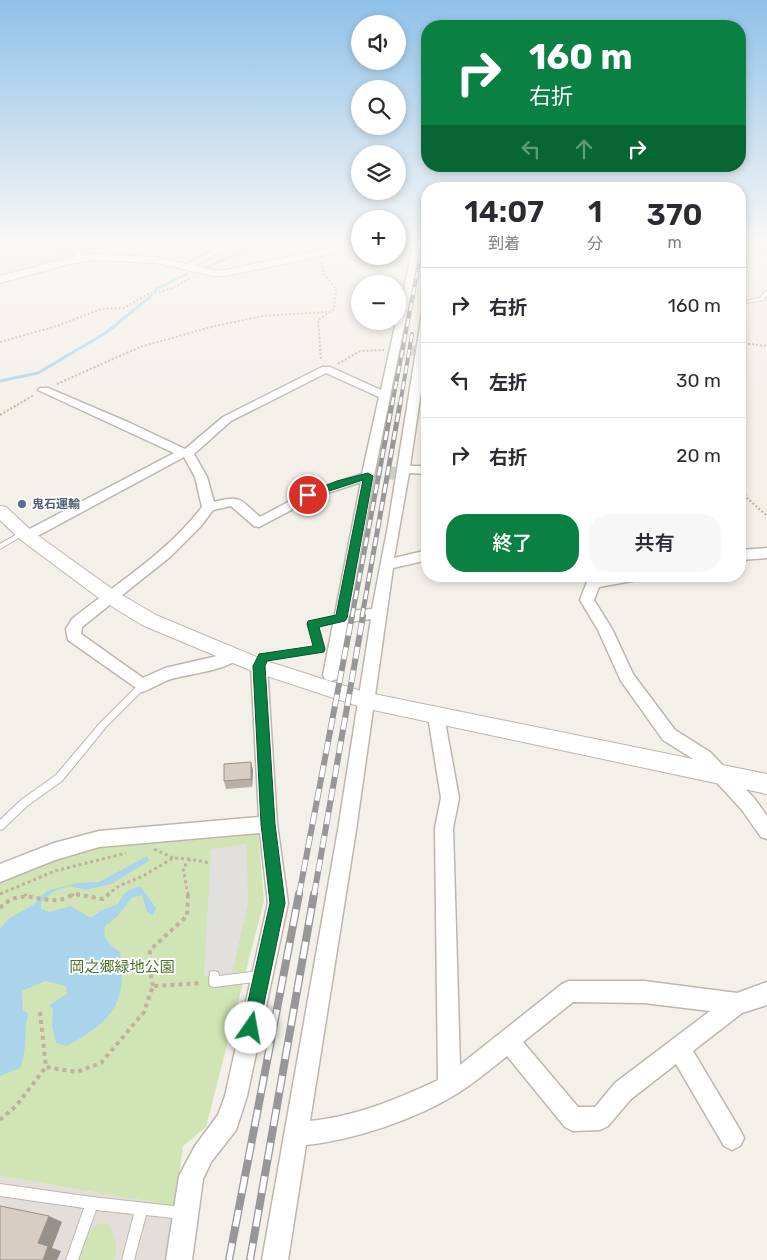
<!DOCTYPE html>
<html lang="ja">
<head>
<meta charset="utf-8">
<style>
	body { margin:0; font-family:Rubik,"Noto Sans JP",sans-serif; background:#f7f7f7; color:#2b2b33; height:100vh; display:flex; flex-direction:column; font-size:19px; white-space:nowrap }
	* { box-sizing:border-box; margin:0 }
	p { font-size:16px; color:#7c7c81 }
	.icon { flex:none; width:28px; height:28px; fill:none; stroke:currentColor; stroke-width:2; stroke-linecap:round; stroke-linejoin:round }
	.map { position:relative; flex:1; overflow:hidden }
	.drawer { position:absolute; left:421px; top:182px; width:325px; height:400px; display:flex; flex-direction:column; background:#fff; border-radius:20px; box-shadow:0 2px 8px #0003 }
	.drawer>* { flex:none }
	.guide { position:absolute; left:421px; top:20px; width:325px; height:152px; border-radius:20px; box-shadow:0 2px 8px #0003; background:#0b8043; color:#fff; overflow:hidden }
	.controls { position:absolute; left:351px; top:15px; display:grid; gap:10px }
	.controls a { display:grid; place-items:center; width:55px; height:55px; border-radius:50%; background:#fff; box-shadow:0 2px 8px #0003; font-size:25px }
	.pin { position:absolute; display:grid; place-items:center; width:42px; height:42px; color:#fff; margin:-21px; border:2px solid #fff; border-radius:50%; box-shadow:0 1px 5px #0007 }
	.me { position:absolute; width:55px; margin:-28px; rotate:12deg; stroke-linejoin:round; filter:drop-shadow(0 0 4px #0008) }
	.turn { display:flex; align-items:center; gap:18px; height:105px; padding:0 25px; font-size:22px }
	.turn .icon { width:65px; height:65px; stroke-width:2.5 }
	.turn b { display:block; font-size:35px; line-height:42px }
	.lanes { display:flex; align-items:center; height:48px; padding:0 25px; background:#0003; justify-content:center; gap:25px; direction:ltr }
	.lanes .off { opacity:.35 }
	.eta { display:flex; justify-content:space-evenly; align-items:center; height:85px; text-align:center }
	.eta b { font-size:30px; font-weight:600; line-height:35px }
	.action { display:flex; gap:10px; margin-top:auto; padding:10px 25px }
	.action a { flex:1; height:58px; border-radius:20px; background:#0b8043; color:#fff; font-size:20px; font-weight:600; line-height:58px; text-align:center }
	.action a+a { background:#f7f7f7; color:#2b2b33 }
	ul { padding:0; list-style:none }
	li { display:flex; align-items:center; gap:15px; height:75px; padding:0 25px; border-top:1px solid #e1e1e2 }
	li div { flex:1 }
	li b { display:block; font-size:19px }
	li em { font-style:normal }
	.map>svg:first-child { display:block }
	.industrial { fill:#e3deda }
	.education { fill:#ebe3d4 }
	.green { fill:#d1e4b5 }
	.parking { fill:#e2e0dd }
	.water { fill:#aad4eb }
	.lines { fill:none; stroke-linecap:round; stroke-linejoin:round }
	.stream { stroke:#aad4eb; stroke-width:3 }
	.minor-tunnel-far1 { stroke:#d0ccc6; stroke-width:10; stroke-dasharray:10 5; stroke-linecap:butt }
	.minor-tunnel { stroke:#d0ccc6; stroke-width:13; stroke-dasharray:13 6; stroke-linecap:butt }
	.service-casing { stroke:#beb6ac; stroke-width:2 }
	.minor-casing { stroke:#beb6ac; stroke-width:3 }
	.tertiary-casing { stroke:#beb6ac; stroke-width:2 }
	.path-far2 { stroke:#bfb19e; stroke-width:2; stroke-dasharray:2 2; stroke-linecap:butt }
	.path-far1 { stroke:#bfb19e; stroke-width:3; stroke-dasharray:3 3; stroke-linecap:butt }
	.path { stroke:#bfb19e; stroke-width:4; stroke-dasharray:4 4; stroke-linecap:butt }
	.service { fill:#fff; fill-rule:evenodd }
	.minor { fill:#fff; fill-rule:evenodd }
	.tertiary { fill:#fff; fill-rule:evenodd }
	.rail-far3-casing { stroke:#979797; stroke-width:4 }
	.rail-far2-casing { stroke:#979797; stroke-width:5 }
	.rail-far1-casing { stroke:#979797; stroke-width:6 }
	.rail-casing { stroke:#979797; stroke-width:8 }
	.rail-far3 { stroke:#fff; stroke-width:2.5; stroke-dasharray:8; stroke-linecap:butt }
	.rail-far2 { stroke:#fff; stroke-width:3; stroke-dasharray:9; stroke-linecap:butt }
	.rail-far1 { stroke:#fff; stroke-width:4.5; stroke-dasharray:12; stroke-linecap:butt }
	.rail { stroke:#fff; stroke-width:5.5; stroke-dasharray:17; stroke-linecap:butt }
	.wall { fill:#b9b0a7 }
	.shaded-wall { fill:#969088 }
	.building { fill:#d7cdc2; stroke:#969088 }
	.route { fill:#0b8043; stroke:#07532c }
	.service-dot { fill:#5c6f8a; stroke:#fff; stroke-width:2 }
	.labels { text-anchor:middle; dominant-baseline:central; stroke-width:4; stroke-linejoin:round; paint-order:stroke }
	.service-label { font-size:12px; font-weight:bold; fill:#4e5e75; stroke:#fff; text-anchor:start }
	.near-park-label { font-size:15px; fill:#4d742f; stroke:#fff }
</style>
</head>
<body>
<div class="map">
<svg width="767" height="1260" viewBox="0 0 767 1260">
	<rect width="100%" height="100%" fill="#f3efe9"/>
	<path class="industrial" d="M0,1176L175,1206L166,1260H0Z"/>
	<path class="education" d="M0,243H35L40,246L68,247L75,256L0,278Z"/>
	<path class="green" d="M258,831L264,901L206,1127L183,1146L175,1206L0,1176V882L100,844Z
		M106,1223C117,1232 118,1247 114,1260H78L87,1235L97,1224Z"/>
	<path class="parking" d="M247,844L248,904L231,977L204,976L211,849Z"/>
	<path class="water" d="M147,856L149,861L111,884L86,890L70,886L54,891L41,902V909L50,912L70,906L91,918L100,911L118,904C124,893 128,888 141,887L156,908L153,916L147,912L142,895L132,897L117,917L105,926C102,940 110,944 120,952C128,1005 111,1021 67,1046L56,1043L52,1025L53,1009L49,1005L67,994L66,986L45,981L22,991L23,1010L28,1014C23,1032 28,1050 20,1068L0,1076V929L8,919L33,905L47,891L77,883L99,882Z"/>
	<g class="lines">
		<path class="stream" d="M84,251L114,243
			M205,268L261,243
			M155,290L187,274
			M0,381L38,373L107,332L151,296"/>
		<path class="minor-tunnel-far1" d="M395,350L421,351"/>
		<path class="minor-tunnel" d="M369,471L402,474"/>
		<defs>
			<path id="service" d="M745,243H751L767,252V255Z
				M765,291H767V295L764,300L740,304V302L760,298Z
				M22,531H24L27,533L0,549V544Z
				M341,615L345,618L344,620L316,626L323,649L322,651L266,660L262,668H256L255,666L260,655L315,647L308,624L309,622Z
				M142,683L145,684L146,686L145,688L106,727L62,781L27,806L3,829L0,830V820L21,800L56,775L100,723L139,684Z
				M214,971L218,972L219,976L261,971L265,972L266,976L265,980L261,981L214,987L210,986L209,982L210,972Z
				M0,1184L92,1197L182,1207L186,1209L188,1213L186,1217L182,1219L146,1215L134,1260H122L134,1214L96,1210L78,1260H66L84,1208L0,1196Z"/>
			<path id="minor" d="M35,243L76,245L86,258L79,260L70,249Z
				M225,243H236L191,268L184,266Z
				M413,243H421L374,476L350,611L372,609L388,526L423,307L428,304V344L410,466H428V474L409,473L394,558L428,550V560L393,568L356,830L310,1121C354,1117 398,1099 438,1080L435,828L441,798L428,716L430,711L436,709L442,711L444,716L459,798L453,828L460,1065L562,984L569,981H644L737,993L767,982V1005L742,1013L693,1051L740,1130L744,1138L740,1146L732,1150L724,1146L676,1064L631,1099L608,1126L600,1130L573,1131L565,1127L507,1056C491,1069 475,1082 458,1093C417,1119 354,1140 306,1145L288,1260H262L338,830L371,619L348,622L339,675L337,679L331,681L325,679L323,675L361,482L316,497L259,527L254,526L231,506L213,510L201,526L170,557L82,627L81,634L143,678L165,668L217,656L233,649L238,651L241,655C233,670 187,674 171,679C161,682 152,689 142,692L68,640L66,629L72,619C117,583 167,553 202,507L195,477L184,457L32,539H22L20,536L22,533L174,453L38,390L40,388H48L130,423L185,449L223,417L322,367H330L381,390L396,321H398ZM326,373L379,397L362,474L307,492L260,517C239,499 242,495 214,502L207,477L194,454L231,421ZM573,1002L644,1003L710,1011L615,1083L595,1107H578L523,1042Z
				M767,548V558L740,560V550Z
				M603,576H639L632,581L599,587L594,600L612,629L633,674L675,730L710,752L754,798L767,816V839L761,837L742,810L698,762L663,740L621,681L598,630L580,600L588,579Z
				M259,660L265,662L267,666L277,824L288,903L247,1096L236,1130L211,1162L203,1179L192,1260H166L179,1176L195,1146L218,1115L225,1096L268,903L260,833L99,847L55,860L0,882V864L54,843L99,831L259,817L251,666L253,662Z"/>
			<path id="tertiary" d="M353,243H360V248L226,276H213L156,263L93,260L70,264L0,283V276L69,258L93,254L156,257L213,270H226Z
				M0,506L6,507L33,532L115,591L156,615L266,661L364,692L767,774V794L364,708L252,671L142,625L103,601L21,540L0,520Z"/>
		</defs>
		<use href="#service" class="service-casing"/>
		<use href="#minor" class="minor-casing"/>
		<use href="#tertiary" class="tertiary-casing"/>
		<path class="path-far2" d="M321,262L324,274L336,289L334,309L318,320L321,360
			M0,342L57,326L101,309L124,308L148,294L170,289L191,278
			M740,343L767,346
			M338,364L360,351L384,350
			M57,384L140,347L211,327L262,316L326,312
			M0,415L34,395
			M740,483L747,498L767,516"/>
		<path class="path-far1" d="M154,849L173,858
			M0,894L55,871L126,853
			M24,895H28
			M71,895H83
			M107,895L119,886L143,876L173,858L190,859
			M188,895L183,868L190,859L210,863"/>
		<path class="path" d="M76,894L103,899L109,894
			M0,908C21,887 36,902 60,900C64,899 70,896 74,894
			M153,986L149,967L150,950L187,916L188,894
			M40,1012L46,1067L77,1072L101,1063L144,1012L153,986L202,983
			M0,1120L16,1106L46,1067"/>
		<use href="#service" class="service"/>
		<use href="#minor" class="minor"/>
		<use href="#tertiary" class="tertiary"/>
		<defs>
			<path id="rail-far3" d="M392,405L423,243
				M400,405L412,334"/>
			<path id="rail-far2" d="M352,617L392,404
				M362,617L400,404"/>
			<path id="rail-far1" d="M299,895L352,616
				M314,895L363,616"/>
			<path id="rail" d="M229,1260L299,894
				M250,1260L314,894"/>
		</defs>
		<use href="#rail-far3" class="rail-far3-casing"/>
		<use href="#rail-far2" class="rail-far2-casing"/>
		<use href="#rail-far1" class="rail-far1-casing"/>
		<use href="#rail" class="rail-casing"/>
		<use href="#rail-far3" class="rail-far3"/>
		<use href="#rail-far2" class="rail-far2"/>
		<use href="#rail-far1" class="rail-far1"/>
		<use href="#rail" class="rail"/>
	</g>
	<path class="wall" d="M253,770L252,787L226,789L224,781Z"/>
	<path class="shaded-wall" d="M251,762L253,770L252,787L251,779Z
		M49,1216L62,1222L52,1248L61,1251L57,1260H43L38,1243Z"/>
	<path class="building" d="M251,762V779L224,781V764Z
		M0,1206L49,1216L38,1243L48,1246L43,1260H0Z"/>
	<linearGradient id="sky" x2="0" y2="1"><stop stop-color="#8fc1e9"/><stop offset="0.58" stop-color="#faf8f5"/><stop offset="1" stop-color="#faf8f5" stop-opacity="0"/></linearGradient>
	<rect width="767" height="420" fill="url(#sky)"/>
	<path class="route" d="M368,473L373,476L347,618L345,621L319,627L325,649L324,652L267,661L265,666L275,824L285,903L259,1028L256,1033L251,1036L245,1033L242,1028L270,903L261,824L253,666L259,654L313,646L307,624L308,621L336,615L363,480L308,498L303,495L337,481Z"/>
	<circle class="service-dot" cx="22" cy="504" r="5"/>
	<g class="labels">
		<g class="service-label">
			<text x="32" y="504">鬼石運輸</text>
		</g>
		<g class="near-park-label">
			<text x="122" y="967">岡之郷緑地公園</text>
		</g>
	</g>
</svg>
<div class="controls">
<a><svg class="icon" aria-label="sound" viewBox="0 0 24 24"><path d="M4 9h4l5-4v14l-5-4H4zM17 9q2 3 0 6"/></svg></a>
<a><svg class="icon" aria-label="search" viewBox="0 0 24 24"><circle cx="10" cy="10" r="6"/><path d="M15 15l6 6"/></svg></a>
<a><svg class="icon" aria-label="layers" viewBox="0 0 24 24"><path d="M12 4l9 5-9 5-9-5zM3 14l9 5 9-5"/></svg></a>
<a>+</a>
<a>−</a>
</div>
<div class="pin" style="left:308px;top:495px;background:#d93025"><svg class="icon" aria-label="arrive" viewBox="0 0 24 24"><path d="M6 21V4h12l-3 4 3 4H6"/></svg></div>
<svg class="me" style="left:251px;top:1028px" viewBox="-20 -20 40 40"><circle r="19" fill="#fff"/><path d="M0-13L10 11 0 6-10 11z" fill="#0b8043"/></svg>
<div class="guide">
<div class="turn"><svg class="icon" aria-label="right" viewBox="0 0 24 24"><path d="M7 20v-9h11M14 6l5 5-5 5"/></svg><div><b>160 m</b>右折</div></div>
<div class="lanes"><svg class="icon off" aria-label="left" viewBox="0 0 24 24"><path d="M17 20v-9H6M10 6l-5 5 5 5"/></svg><svg class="icon off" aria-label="ahead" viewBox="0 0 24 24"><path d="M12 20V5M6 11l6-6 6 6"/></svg><svg class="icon" aria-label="right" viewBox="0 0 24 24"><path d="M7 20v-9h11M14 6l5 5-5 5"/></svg></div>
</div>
<section class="drawer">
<div class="eta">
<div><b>14:07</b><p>到着</p></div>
<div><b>1</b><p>分</p></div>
<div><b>370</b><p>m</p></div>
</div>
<ul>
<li><svg class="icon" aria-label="right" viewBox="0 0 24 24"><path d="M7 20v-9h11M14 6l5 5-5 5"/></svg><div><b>右折</b></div><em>160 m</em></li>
<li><svg class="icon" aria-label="left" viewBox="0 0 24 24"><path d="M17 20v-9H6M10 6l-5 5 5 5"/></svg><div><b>左折</b></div><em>30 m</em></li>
<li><svg class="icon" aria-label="right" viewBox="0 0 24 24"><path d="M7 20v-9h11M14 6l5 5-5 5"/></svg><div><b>右折</b></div><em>20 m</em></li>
</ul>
<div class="action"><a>終了</a><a>共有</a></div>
</section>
</div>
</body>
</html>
